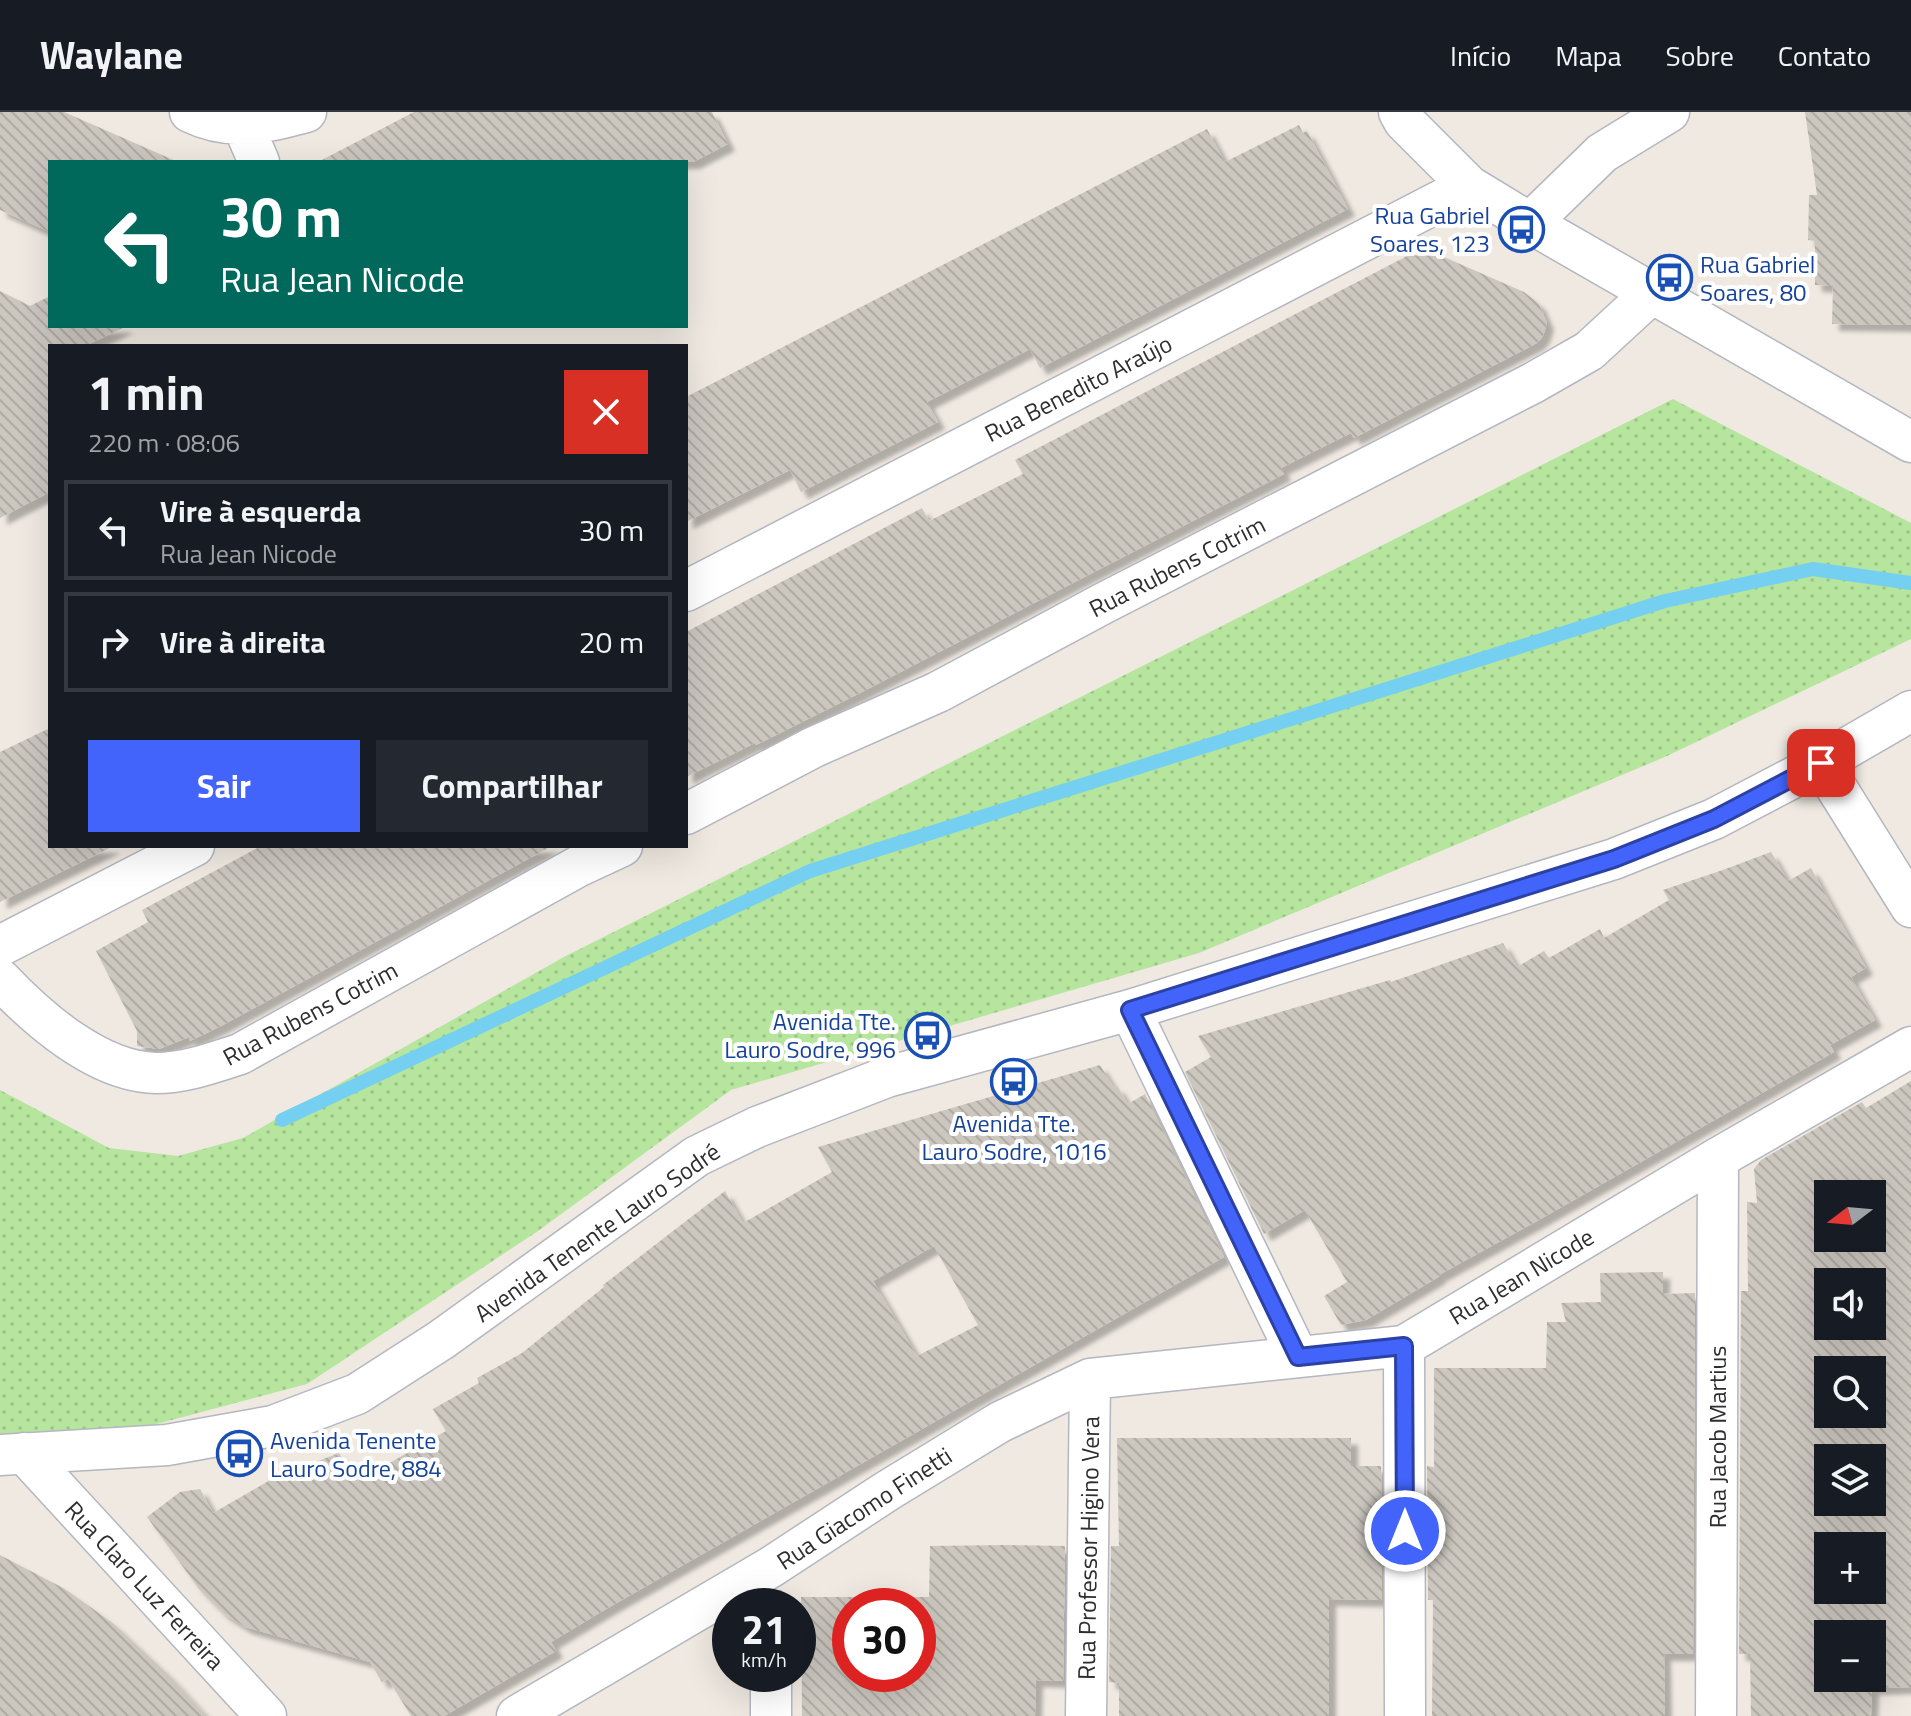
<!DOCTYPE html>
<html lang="pt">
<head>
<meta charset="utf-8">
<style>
	body { margin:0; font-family:"Titillium Web",sans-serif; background:#242831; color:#f1f3f6; height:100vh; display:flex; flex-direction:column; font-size:30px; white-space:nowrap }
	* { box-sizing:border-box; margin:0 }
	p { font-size:26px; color:#9ea1a6 }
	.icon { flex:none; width:44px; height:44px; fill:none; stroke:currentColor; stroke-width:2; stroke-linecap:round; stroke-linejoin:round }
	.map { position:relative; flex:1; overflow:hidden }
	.sheet { position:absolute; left:48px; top:232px; width:640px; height:504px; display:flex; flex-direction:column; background:#171b24; border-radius:0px; box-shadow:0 8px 32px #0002 }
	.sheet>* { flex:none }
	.top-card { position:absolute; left:48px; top:48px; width:640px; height:168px; border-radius:0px; box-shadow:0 8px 32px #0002; background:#00695c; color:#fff; overflow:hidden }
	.needle { width:52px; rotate:254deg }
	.buttons { position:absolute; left:1814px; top:1068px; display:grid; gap:16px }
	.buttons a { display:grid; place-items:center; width:72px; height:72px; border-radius:0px; background:#171b24; box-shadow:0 8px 32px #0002; font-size:40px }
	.speed { position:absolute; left:712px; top:1476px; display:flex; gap:16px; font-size:40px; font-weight:700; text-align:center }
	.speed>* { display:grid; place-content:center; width:104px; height:104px; border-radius:50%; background:#171b24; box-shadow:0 8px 32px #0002; line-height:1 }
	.speed small { font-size:20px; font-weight:400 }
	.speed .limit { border:12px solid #d22; background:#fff; color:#111 }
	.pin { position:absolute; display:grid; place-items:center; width:68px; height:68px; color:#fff; margin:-34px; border-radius:16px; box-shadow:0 4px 12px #0006 }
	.me { position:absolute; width:88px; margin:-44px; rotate:0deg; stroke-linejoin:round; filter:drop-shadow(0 0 6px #0008) }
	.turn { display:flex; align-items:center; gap:28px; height:168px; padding:0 40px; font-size:36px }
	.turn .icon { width:104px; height:104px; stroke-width:2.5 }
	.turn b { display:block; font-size:56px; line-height:68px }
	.round { display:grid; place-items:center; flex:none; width:84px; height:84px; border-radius:0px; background:#242831 }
	.summary { display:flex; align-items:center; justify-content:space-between; height:136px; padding:0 40px }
	h1 { font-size:48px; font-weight:700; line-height:60px }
	.action { display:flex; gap:16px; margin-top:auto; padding:16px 40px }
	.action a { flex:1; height:92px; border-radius:0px; background:#4264fb; color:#fff; font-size:32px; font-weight:700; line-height:92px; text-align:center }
	.action a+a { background:#242831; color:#f1f3f6 }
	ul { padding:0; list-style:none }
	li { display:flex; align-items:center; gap:24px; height:100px; margin:0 16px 12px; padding:0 24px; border:4px solid #363941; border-radius:0px }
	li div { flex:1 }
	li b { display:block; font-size:30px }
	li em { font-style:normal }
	header { display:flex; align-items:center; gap:48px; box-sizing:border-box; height:112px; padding:0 40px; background:#171b24; border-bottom:2px solid #363941 }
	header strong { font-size:38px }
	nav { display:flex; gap:44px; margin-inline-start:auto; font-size:28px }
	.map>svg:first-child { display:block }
	.green { fill:url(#green-dots) }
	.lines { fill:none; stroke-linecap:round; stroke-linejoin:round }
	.stream { stroke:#75cff0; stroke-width:14 }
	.building { fill:url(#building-back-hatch); fill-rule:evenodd; filter:url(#shadow) }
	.street-casing { stroke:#b4b7c1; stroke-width:43 }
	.street { stroke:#fff; stroke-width:40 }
	.route-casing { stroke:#2b41a3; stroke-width:20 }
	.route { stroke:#4264fb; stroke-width:14 }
	.labels { text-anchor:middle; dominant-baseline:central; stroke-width:8; stroke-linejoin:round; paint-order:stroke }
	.transit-label { font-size:24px; fill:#164399; stroke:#fff; text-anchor:end }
	.street-label { font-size:24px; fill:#2e2e2e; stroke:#fff }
</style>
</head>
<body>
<header>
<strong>Waylane</strong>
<nav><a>Início</a><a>Mapa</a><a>Sobre</a><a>Contato</a></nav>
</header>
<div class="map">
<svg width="1911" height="1604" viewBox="0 0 1911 1604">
	<defs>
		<pattern id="green-dots" width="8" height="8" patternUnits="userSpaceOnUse" patternTransform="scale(2)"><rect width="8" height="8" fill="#b6e59e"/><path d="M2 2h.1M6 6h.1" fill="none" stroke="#9dc588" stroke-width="1.8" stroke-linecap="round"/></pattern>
		<pattern id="building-back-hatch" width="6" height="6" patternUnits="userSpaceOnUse" patternTransform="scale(2)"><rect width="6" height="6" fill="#cbc7bf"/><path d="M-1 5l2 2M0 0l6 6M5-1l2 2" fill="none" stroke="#afaba4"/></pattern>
		<filter id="shadow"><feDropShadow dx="7" dy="7" stdDeviation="2" flood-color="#0004"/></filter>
	</defs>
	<rect width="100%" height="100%" fill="#efe9e1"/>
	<path class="green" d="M1673,287L1911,411V527L1667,644L1199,841L731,978L538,1119L307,1272L89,1330L0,1334V978L109,1036L178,1044L243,1026L564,845Z"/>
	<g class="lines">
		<path class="stream" d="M282,1008L810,759L1665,489L1813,457L1911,471"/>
	</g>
	<path class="building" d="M0,0H64L178,50H50V120L0,98Z
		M414,0H712L728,32L693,50H318Z
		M1805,0H1911V213L1832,212L1833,174L1815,173V129L1808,128L1809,83H1817Z
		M1299,13L1303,21L1307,19L1348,97L1040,256L1030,237L927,290L938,310L801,380L790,358L686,410V285L1207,17L1225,50Z
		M1437,142L1524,180L1539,192L1547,211L1543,224L1537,231L1354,326L1351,321L1281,356L1284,362L854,584L756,633L755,631L686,665V520L922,396L929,409L1023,362L1015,348L1407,144Z
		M0,179L30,194L50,184V214H127L85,234H50V380L0,406Z
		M50,616V734H114L0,790V640Z
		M261,734H552L221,914L190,929L189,925L159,937L137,934V919L96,839L148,810L142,798Z
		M1771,740L1788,769L1811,756L1866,856L1851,865L1875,908L1830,933L1834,940L1537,1109L1437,1164H1440L1366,1208L1341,1213L1324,1184L1347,1170L1305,1098L1264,1122L1185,960L1211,945L1198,924L1390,868L1391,870L1503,831L1517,855L1544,839L1549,846L1600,817L1604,826L1669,788L1663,778L1720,759Z
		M1100,953L1114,976L1117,974L1128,992L1145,982L1224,1145L606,1497L551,1530L556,1539L444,1604H411L388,1567L382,1570L370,1550L245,1515L223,1501L199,1477L147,1405L180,1380L200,1377L213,1401L272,1367L339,1341L356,1370L446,1319L433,1297L479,1271L477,1266L522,1241L604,1175L603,1173L725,1079L743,1111L832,1060L818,1035ZM934,1134L978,1213L917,1244L873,1169Z
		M1911,969V1575L1872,1576L1871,1604H1751L1750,1542H1739L1741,1179H1748L1747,1090L1757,1091L1754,1057L1761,1048L1862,990L1866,996ZM1828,1082H1872V1126H1828ZM1828,1170H1872V1214H1828ZM1828,1258H1872V1302H1828ZM1828,1346H1872V1390H1828ZM1828,1434H1872V1478H1828ZM1828,1522H1872V1566H1828Z
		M1663,1160V1182L1695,1181L1693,1542H1664L1665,1604H1432L1433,1488H1428L1427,1354L1434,1355V1256H1546L1547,1210H1566L1561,1191L1601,1190L1600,1161Z
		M1117,1326H1351V1354H1381L1382,1488L1329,1487V1604H1119V1571L1109,1570L1111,1434H1119Z
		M1007,1433L1065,1434L1063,1569L1036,1568L1035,1604H802L801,1485H929L930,1434ZM850,1494H918V1562H850Z
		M0,1443L65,1477L114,1512L171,1565L207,1604H0Z"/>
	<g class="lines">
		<defs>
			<path id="street" d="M190,0C231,20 264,11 306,0
				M1399,0L1404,9L1469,74L1530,111L1911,330
				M243,13L259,50
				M1530,111L1602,41L1669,0
				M686,479L1469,74
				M1821,651L1911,795
				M686,702L814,635L938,580L1104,491L1533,271L1589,239L1652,181
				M0,834L194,734
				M0,867C38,907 98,960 156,961C185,961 212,951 240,942L579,754L622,734
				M1130,898L1298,1245
				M1404,1234L1405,1604
				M24,1341L266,1604
				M0,1343L167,1333L273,1314L357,1282L441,1228L697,1044L757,1015L887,965L1130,898L1614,747L1714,707L1821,651L1911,599
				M517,1604L771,1455L887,1379L1000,1310L1090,1267L1404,1234L1718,1046L1911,935
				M771,1604V1562
				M1086,1604L1090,1267
				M1716,1604L1718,1046"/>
		</defs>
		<use href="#street" class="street-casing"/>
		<use href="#street" class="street"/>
	</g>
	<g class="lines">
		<defs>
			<path id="route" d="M1405,1419L1404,1234L1298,1245L1130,898L1614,747L1714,707L1821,651"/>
		</defs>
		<use href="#route" class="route-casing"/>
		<use href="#route" class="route"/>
	</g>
	<defs>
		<symbol id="bus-ring" viewBox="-11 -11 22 22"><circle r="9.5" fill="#fff" stroke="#1a4fb4" stroke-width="1.5"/><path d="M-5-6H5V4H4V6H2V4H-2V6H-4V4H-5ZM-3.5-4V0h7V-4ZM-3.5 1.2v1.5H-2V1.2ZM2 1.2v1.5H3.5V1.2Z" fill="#1a4fb4"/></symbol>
	</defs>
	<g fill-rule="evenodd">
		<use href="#bus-ring" x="1496" y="92" width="51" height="51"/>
		<use href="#bus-ring" x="1644" y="140" width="51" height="51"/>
		<use href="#bus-ring" x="902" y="898" width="51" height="51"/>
		<use href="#bus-ring" x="988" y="944" width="51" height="51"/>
		<use href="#bus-ring" x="214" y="1316" width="51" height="51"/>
	</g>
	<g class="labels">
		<g class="transit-label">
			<text x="1490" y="103">Rua Gabriel<tspan x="1490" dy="28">Soares, 123</tspan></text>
			<text x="1700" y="152" text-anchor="start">Rua Gabriel<tspan x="1700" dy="28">Soares, 80</tspan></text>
			<text x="896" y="909">Avenida Tte.<tspan x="896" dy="28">Lauro Sodre, 996</tspan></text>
			<text x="1014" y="1011" text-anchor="middle">Avenida Tte.<tspan x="1014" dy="28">Lauro Sodre, 1016</tspan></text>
			<text x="270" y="1328" text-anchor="start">Avenida Tenente<tspan x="270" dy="28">Lauro Sodre, 884</tspan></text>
		</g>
		<g class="street-label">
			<text transform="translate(1078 276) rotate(-27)">Rua Benedito Araújo</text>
			<text transform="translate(1177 454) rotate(-27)">Rua Rubens Cotrim</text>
			<text transform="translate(310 901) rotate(-28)">Rua Rubens Cotrim</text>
			<text transform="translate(597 1120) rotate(-35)">Avenida Tenente Lauro Sodré</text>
			<text transform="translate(1521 1164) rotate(-31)">Rua Jean Nicode</text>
			<text transform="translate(1717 1325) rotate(-90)">Rua Jacob Martius</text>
			<text transform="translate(864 1396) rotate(-33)">Rua Giacomo Finetti</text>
			<text transform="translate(1088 1436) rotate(-89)">Rua Professor Higino Vera</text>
			<text transform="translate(145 1473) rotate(47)">Rua Claro Luz Ferreira</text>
		</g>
	</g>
</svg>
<div class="buttons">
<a><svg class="needle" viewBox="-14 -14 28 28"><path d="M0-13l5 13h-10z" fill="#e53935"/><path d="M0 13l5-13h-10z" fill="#9ea1a6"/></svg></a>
<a><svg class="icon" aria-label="sound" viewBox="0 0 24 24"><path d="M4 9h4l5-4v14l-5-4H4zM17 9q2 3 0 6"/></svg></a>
<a><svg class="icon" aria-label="search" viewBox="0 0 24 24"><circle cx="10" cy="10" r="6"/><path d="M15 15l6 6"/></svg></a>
<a><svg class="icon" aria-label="layers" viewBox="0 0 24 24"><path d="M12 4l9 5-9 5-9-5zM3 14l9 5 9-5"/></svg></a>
<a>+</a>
<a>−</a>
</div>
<div class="speed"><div>21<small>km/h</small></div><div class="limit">30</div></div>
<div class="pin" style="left:1821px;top:651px;background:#d93025"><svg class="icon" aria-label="arrive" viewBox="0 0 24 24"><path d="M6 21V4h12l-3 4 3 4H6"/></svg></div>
<svg class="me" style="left:1405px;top:1419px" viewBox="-20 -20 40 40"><circle r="17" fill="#4264fb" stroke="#fff" stroke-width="3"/><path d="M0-11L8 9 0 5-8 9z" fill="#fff"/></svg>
<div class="top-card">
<div class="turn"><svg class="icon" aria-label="left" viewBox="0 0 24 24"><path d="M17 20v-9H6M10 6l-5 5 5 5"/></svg><div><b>30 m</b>Rua Jean Nicode</div></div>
</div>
<section class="sheet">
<div class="summary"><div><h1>1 min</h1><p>220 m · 08:06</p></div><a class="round" style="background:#d93025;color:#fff"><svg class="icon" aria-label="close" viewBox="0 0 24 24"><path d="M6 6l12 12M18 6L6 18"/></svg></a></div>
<ul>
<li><svg class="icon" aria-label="left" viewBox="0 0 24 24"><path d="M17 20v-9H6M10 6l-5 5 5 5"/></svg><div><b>Vire à esquerda</b><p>Rua Jean Nicode</p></div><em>30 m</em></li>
<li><svg class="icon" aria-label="right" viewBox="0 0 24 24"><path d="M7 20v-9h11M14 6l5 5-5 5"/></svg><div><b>Vire à direita</b></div><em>20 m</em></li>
</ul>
<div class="action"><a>Sair</a><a>Compartilhar</a></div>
</section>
</div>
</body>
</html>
